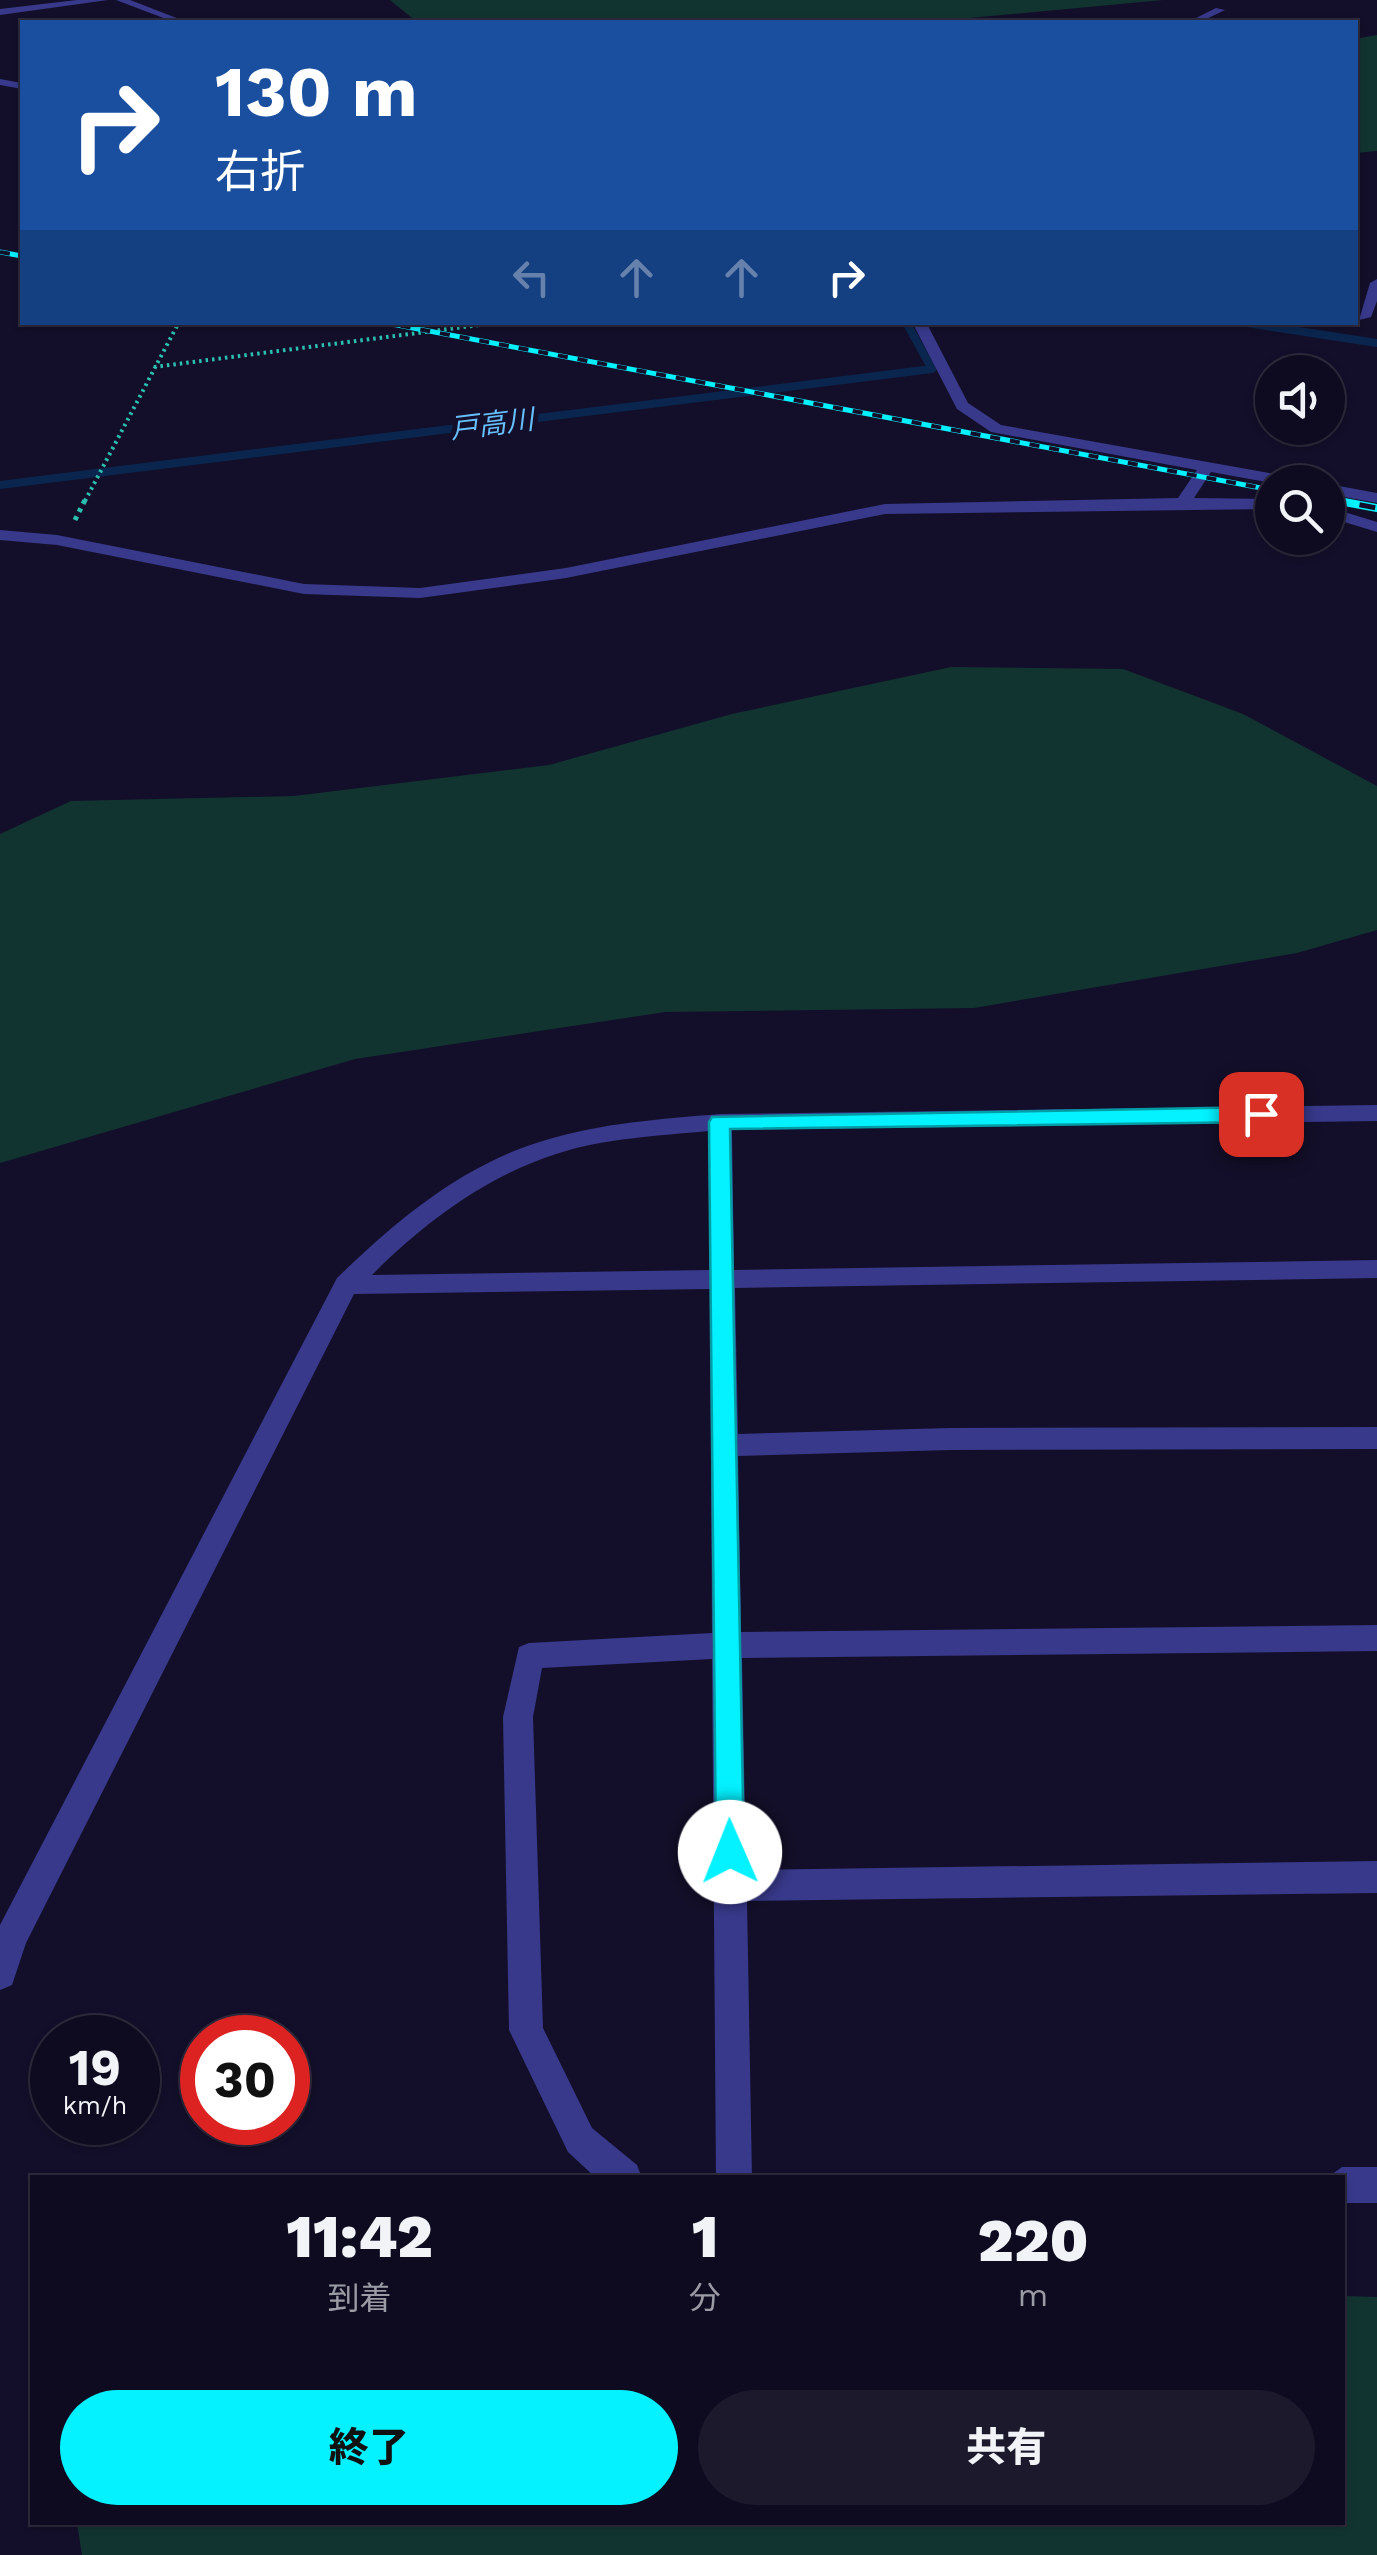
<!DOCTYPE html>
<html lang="ja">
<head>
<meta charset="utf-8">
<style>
	body { margin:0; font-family:"Work Sans","Noto Sans JP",sans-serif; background:#1c192d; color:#f1f3f6; height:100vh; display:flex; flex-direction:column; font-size:38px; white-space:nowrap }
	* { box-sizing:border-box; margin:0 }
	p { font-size:32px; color:#9b9ba5 }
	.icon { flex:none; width:55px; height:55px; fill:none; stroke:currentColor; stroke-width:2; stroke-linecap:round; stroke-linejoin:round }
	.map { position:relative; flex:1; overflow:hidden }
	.details { position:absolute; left:30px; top:2175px; width:1315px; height:350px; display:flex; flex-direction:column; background:#0e0b20; border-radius:0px; box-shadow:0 2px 8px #0004,0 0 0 2px #2e2b3e }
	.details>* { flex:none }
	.guide { position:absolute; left:20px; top:20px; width:1338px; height:305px; border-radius:0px; box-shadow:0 2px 8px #0004,0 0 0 2px #2e2b3e; background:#1a4fa0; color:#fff; overflow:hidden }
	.controls { position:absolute; left:1255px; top:355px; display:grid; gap:20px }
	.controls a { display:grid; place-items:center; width:90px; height:90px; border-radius:50%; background:#0e0b20; box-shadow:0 2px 8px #0004,0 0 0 2px #2e2b3e; font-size:50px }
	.speed { position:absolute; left:30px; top:2015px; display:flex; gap:20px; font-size:50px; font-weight:700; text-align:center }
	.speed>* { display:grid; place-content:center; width:130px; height:130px; border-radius:50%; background:#0e0b20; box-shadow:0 2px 8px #0004,0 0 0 2px #2e2b3e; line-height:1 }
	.speed small { font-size:25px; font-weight:400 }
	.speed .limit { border:15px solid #d22; background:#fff; color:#111 }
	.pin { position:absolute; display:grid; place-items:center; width:85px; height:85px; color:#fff; margin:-42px; border-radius:20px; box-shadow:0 5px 15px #0006 }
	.me { position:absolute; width:110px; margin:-55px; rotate:359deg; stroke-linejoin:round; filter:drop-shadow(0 0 8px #0008) }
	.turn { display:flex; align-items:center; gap:35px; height:210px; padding:0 30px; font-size:45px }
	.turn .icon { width:130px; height:130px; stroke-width:2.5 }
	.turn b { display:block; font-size:70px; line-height:85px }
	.lanes { display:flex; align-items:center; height:95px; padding:0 30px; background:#0003; justify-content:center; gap:50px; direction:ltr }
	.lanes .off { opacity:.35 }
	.eta { display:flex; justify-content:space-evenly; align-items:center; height:170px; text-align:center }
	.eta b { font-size:60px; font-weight:800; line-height:70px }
	.cta { display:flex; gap:20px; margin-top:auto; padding:20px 30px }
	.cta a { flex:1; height:115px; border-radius:60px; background:#04f1ff; color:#111; font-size:40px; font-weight:800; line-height:115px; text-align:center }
	.cta a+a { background:#1c192d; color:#f1f3f6 }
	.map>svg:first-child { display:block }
	.green { fill:#123431 }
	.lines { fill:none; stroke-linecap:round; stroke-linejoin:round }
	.stream { stroke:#0a264e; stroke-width:8 }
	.path-far1 { stroke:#2ac1b1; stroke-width:4; stroke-dasharray:2.5 4; stroke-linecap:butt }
	.path { stroke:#2ac1b1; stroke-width:5; stroke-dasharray:4 5; stroke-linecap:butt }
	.minor { fill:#38398b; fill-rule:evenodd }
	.rail-far1-casing { stroke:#04f1ff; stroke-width:5 }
	.rail-casing { stroke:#04f1ff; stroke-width:8 }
	.rail-far1 { stroke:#130f2a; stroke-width:4; stroke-dasharray:10; stroke-linecap:butt }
	.rail { stroke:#130f2a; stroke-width:5; stroke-dasharray:16; stroke-linecap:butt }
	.route { fill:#04f1ff; stroke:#039da6; stroke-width:2.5 }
	.labels { text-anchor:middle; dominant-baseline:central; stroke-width:10; stroke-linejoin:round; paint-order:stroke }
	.far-water-label { font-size:28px; font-style:italic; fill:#66bfff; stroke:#130f2a }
</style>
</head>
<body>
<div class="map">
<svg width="1377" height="2555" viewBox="0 0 1377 2555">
	<rect width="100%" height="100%" fill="#130f2a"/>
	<path class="green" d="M390,0H1163L926,22H417Z
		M1377,35V151L1355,153V39Z
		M951,667L1123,669L1243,714L1377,786V930L1297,953L974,1008L665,1012L355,1059L0,1163V834L71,801L294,796L549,765L732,714Z
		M1343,2296L1377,2297V2555H82L77,2523L1342,2522Z"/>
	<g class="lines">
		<path class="stream" d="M1240,322L1377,343
			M0,485L932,369L906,322"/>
		<path class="path-far1" d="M154,367L503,322
			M85,501L179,322"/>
		<path class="path" d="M75,520L86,498"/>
		<path class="minor" d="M77,0H108L0,15V9Z
			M116,0H130L187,22H174Z
			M1216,8L1225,10L1200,22H1188Z
			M0,79L22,83V89L0,85Z
			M1377,279V301L1371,317L1359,320L1370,283Z
			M912,322H926L968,403L1001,425L1292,477L1300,482L1272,483L1211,472L1194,498L1272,499V509L885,514L566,578L420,598L304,594L57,545L0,540V530L57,535L304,584L420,588L566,568L885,504L1178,498L1197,470L991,432L957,409Z
			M1328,484L1377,493V503L1328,494Z
			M1328,507L1377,522V532L1328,517Z
			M1377,1105V1121L732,1130L734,1270L1377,1260V1278L735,1288L738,1434L950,1428L1377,1427V1449L950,1450L738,1456L741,1632L1377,1625V1651L742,1658L746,1870L1377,1861V1893L747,1901L752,2178H716L712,1659L542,1668L533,1717L543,2028L592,2128L637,2165L642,2178H596L568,2152L509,2030L503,1717L519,1647L529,1643L712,1633L710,1289L354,1294L26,1943L12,1985L0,1990V1925L337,1278C397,1220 463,1164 546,1140C602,1123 661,1119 720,1114ZM708,1131L710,1270L372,1275C424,1223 485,1177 556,1154C605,1138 658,1136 708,1131Z
			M1342,2167H1377V2203H1342V2178H1327Z"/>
		<defs>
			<path id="rail-far1" d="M0,252L22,256
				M381,322L1272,490
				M1328,499L1338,501"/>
			<path id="rail" d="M1328,499L1377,508"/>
		</defs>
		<use href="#rail-far1" class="rail-far1-casing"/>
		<use href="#rail" class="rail-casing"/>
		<use href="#rail-far1" class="rail-far1"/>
		<use href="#rail" class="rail"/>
	</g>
	<path class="route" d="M1261,1107L1272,1114L1261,1122L730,1129L744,1852L740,1862L730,1866L720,1862L716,1852L709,1122L712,1117Z"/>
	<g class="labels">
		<g class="far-water-label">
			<text transform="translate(492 424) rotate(-7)">戸高川</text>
		</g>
	</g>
</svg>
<div class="controls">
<a><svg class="icon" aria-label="sound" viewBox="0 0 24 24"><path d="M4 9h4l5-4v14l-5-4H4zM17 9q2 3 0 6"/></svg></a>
<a><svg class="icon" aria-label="search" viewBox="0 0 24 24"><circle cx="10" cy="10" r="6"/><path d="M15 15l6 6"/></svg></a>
</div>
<div class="speed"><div>19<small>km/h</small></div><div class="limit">30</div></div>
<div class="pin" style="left:1261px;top:1114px;background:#d93025"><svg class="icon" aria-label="arrive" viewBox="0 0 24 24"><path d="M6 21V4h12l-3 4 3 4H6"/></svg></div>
<svg class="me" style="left:730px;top:1852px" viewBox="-20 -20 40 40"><circle r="19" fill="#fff"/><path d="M0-13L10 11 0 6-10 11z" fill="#04f1ff"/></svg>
<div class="guide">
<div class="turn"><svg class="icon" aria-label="right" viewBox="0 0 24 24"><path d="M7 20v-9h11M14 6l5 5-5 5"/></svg><div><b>130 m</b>右折</div></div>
<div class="lanes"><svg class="icon off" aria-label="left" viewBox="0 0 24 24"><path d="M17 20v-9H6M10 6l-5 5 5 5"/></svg><svg class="icon off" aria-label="ahead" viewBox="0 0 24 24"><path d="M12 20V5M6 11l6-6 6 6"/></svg><svg class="icon off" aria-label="ahead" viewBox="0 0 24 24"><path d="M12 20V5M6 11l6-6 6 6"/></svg><svg class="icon" aria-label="right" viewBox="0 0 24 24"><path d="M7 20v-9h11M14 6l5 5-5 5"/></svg></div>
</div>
<section class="details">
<div class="eta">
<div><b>11:42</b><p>到着</p></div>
<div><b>1</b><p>分</p></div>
<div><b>220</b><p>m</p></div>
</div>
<div class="cta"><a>終了</a><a>共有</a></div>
</section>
</div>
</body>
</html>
